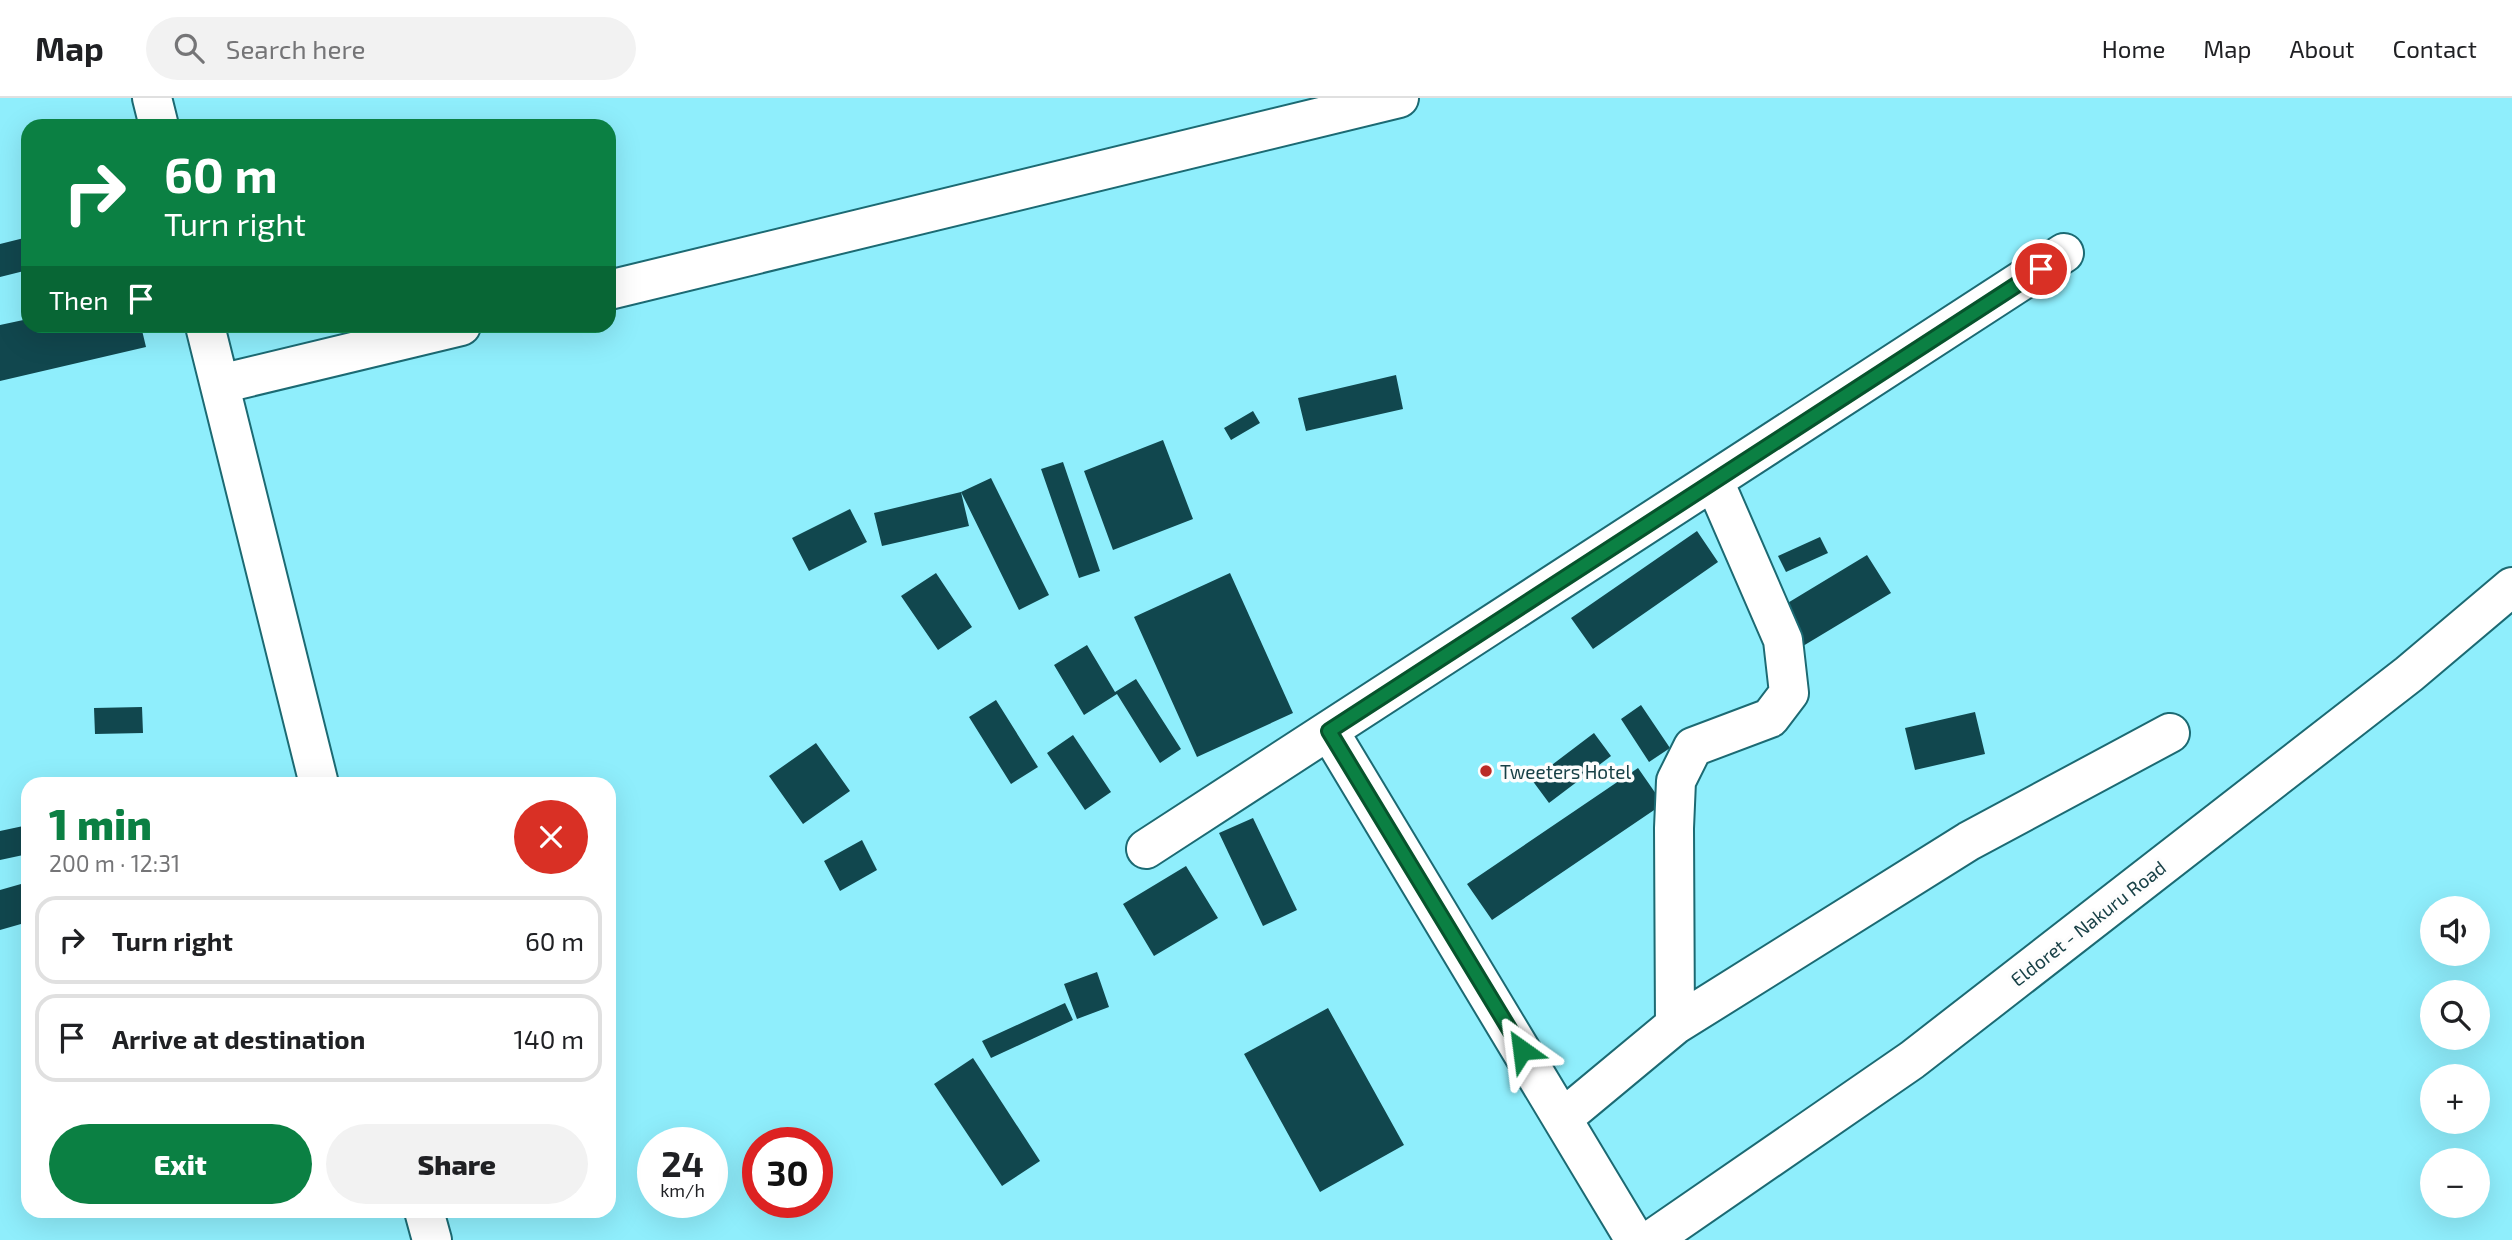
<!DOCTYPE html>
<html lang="en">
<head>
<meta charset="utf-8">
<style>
	body { margin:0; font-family:"Exo 2",sans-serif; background:#f2f2f2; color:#202124; height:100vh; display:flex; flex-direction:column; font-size:26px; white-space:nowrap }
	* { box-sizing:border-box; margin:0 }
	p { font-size:23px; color:#757577 }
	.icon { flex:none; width:38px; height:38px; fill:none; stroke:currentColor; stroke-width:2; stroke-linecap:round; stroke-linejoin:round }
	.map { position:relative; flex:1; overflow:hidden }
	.drawer { position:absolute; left:21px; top:679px; width:595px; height:441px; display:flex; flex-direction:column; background:#fff; border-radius:21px; box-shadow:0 7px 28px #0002 }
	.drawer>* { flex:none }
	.hud { position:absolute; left:21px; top:21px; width:595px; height:214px; border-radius:21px; box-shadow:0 7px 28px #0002; background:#0b8043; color:#fff; overflow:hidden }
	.controls { position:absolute; left:2420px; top:798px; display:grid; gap:14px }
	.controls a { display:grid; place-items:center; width:70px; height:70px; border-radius:50%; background:#fff; box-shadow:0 7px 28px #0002; font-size:35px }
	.speed { position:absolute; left:637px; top:1029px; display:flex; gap:14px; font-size:35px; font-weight:700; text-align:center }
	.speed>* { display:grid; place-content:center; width:91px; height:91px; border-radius:50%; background:#fff; box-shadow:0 7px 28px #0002; line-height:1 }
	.speed small { font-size:18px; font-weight:400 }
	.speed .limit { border:10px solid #d22; background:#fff; color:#111 }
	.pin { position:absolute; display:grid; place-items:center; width:60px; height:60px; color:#fff; margin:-30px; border:4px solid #fff; border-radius:50%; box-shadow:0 2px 7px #0007 }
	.me { position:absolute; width:77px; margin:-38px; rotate:329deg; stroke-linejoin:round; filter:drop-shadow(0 0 5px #0008) }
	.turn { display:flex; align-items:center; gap:24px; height:147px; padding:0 28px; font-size:32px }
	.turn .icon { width:91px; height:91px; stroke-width:2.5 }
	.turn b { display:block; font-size:49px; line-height:60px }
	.then { display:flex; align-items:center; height:66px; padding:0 28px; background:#0003; gap:14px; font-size:26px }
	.round { display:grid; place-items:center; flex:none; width:74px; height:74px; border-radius:37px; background:#f2f2f2 }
	.head { display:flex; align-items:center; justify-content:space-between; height:119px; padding:0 28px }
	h1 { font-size:42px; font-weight:800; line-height:52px; color:#0b8043 }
	.action { display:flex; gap:14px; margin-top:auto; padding:14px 28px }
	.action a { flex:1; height:80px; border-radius:42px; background:#0b8043; color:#fff; font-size:28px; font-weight:800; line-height:80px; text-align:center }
	.action a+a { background:#f2f2f2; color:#202124 }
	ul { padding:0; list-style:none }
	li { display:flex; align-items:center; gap:21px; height:88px; margin:0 14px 10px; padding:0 14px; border:4px solid #e0e0e0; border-radius:21px }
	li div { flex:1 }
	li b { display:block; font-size:26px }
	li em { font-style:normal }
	header { display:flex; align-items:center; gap:42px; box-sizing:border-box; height:98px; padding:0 35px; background:#fff; border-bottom:2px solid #e0e0e0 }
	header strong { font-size:33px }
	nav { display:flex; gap:38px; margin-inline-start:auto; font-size:24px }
	.search { width:490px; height:63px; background:#f2f2f2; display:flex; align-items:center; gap:18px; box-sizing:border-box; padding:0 24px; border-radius:38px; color:#757577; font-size:26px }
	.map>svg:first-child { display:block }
	.building { fill:#11474e }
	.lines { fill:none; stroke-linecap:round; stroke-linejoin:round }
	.street-casing { stroke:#1c6a73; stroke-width:42 }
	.highway-casing { stroke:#1c6a73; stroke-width:42 }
	.street { stroke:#fff; stroke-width:38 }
	.highway { stroke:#fff; stroke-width:38 }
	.route-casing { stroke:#07532c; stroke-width:18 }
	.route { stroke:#0b8043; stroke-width:12 }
	.poi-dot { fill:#ba2b27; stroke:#fdfdfd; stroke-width:2.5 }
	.labels { text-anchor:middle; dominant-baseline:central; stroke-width:7; stroke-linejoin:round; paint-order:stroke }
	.poi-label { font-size:19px; fill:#194147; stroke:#fdfdfd; text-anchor:start }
	.street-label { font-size:19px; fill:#194147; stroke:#fdfdfd }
</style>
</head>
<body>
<header>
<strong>Map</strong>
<div class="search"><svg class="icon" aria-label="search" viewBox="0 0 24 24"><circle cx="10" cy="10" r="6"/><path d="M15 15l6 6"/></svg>Search here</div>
<nav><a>Home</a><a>Map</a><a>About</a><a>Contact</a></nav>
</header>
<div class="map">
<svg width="2512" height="1142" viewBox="0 0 2512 1142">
	<rect width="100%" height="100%" fill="#8feefc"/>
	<path class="building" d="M28,139V172L0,179V146Z
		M28,221V228H141L146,249L0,283V227Z
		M1396,277L1403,311L1306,333L1298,300Z
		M1253,313L1260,325L1231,342L1224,330Z
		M1163,342L1193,421L1113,452L1084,373Z
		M1063,364L1100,473L1079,480L1041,371Z
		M991,380L1049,497L1019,512L961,394L969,428L882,448L874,415L961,394Z
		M850,411L867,444L809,473L792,440Z
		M1697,433L1718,464L1593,551L1571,520Z
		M1820,439L1828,455L1786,474L1778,458Z
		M1867,457L1891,495L1803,548L1781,509Z
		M936,475L972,529L938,552L901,498Z
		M1230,475L1293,615L1197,659L1134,519Z
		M1087,547L1115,594L1136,581L1181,651L1160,665L1117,596L1084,617L1054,567Z
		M996,602L1038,669L1011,686L969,619Z
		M1641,607L1670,650L1649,664L1621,621Z
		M142,609L143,635L95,636L94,610Z
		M1975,614L1985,656L1915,672L1905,630Z
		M1594,635L1611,658L1549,705L1532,682Z
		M1073,637L1111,694L1085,712L1047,655Z
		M816,645L850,693L803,726L769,678Z
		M1638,670L1663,706L1492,822L1467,786Z
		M1253,720L1297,812L1263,828L1219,735Z
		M28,727V756L0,762V733Z
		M862,742L877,772L840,793L824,763Z
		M1186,768L1218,820L1154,858L1123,806Z
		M28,784V824L0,832V792Z
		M1097,874L1109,909L1077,921L1064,886Z
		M1065,905L1073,922L991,960L982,943Z
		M1328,910L1404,1047L1320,1094L1244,956Z
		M973,960L1040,1063L1002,1088L934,986Z"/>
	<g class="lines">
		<defs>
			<path id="street" d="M152,0L159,28
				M609,192L1399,0
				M205,228L319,686
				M220,286L461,228
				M1329,633L1635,1142
				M1146,751L2064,155
				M1675,927L1674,730L1676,683L1693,649L1770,620L1789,595L1783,542L1714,383
				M1563,1020L1675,927L1969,743L2170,635
				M424,1113L432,1142"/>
			<path id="highway" d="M1651,1142L1912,962L2409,576L2512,489"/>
		</defs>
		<use href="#street" class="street-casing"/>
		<use href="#highway" class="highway-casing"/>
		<use href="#street" class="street"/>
		<use href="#highway" class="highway"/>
	</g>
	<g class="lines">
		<defs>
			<path id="route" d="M1522,952L1329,633L2041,171"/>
		</defs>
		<use href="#route" class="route-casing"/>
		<use href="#route" class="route"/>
	</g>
	<circle class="poi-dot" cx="1486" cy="673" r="7"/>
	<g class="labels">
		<g class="poi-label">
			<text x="1500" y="673">Tweeters Hotel</text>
		</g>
		<g class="street-label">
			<text transform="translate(2088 825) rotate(-38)">Eldoret - Nakuru Road</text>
		</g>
	</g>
</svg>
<div class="controls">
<a><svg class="icon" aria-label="sound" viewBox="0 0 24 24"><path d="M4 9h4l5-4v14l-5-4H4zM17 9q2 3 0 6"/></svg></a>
<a><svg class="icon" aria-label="search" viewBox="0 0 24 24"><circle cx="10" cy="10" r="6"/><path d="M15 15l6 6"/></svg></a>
<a>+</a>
<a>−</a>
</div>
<div class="speed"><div>24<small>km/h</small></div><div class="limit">30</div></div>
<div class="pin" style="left:2041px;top:171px;background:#d93025"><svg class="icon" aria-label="arrive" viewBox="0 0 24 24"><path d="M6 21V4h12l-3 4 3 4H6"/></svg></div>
<svg class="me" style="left:1522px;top:952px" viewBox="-20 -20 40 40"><path d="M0-17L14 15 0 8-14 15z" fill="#0b8043" stroke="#fff" stroke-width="4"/></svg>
<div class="hud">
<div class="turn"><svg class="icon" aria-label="right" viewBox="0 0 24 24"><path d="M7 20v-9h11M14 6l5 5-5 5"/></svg><div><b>60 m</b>Turn right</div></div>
<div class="then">Then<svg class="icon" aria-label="arrive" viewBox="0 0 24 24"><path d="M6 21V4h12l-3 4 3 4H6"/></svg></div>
</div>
<section class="drawer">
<div class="head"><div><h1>1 min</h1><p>200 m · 12:31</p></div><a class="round" style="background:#d93025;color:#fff"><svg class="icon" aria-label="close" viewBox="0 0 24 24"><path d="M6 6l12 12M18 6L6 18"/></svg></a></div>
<ul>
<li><svg class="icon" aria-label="right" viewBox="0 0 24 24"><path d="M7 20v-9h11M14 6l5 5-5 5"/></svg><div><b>Turn right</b></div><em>60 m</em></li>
<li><svg class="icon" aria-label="arrive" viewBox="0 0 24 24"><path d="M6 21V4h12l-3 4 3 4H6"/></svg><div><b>Arrive at destination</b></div><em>140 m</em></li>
</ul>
<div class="action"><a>Exit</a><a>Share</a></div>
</section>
</div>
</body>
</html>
